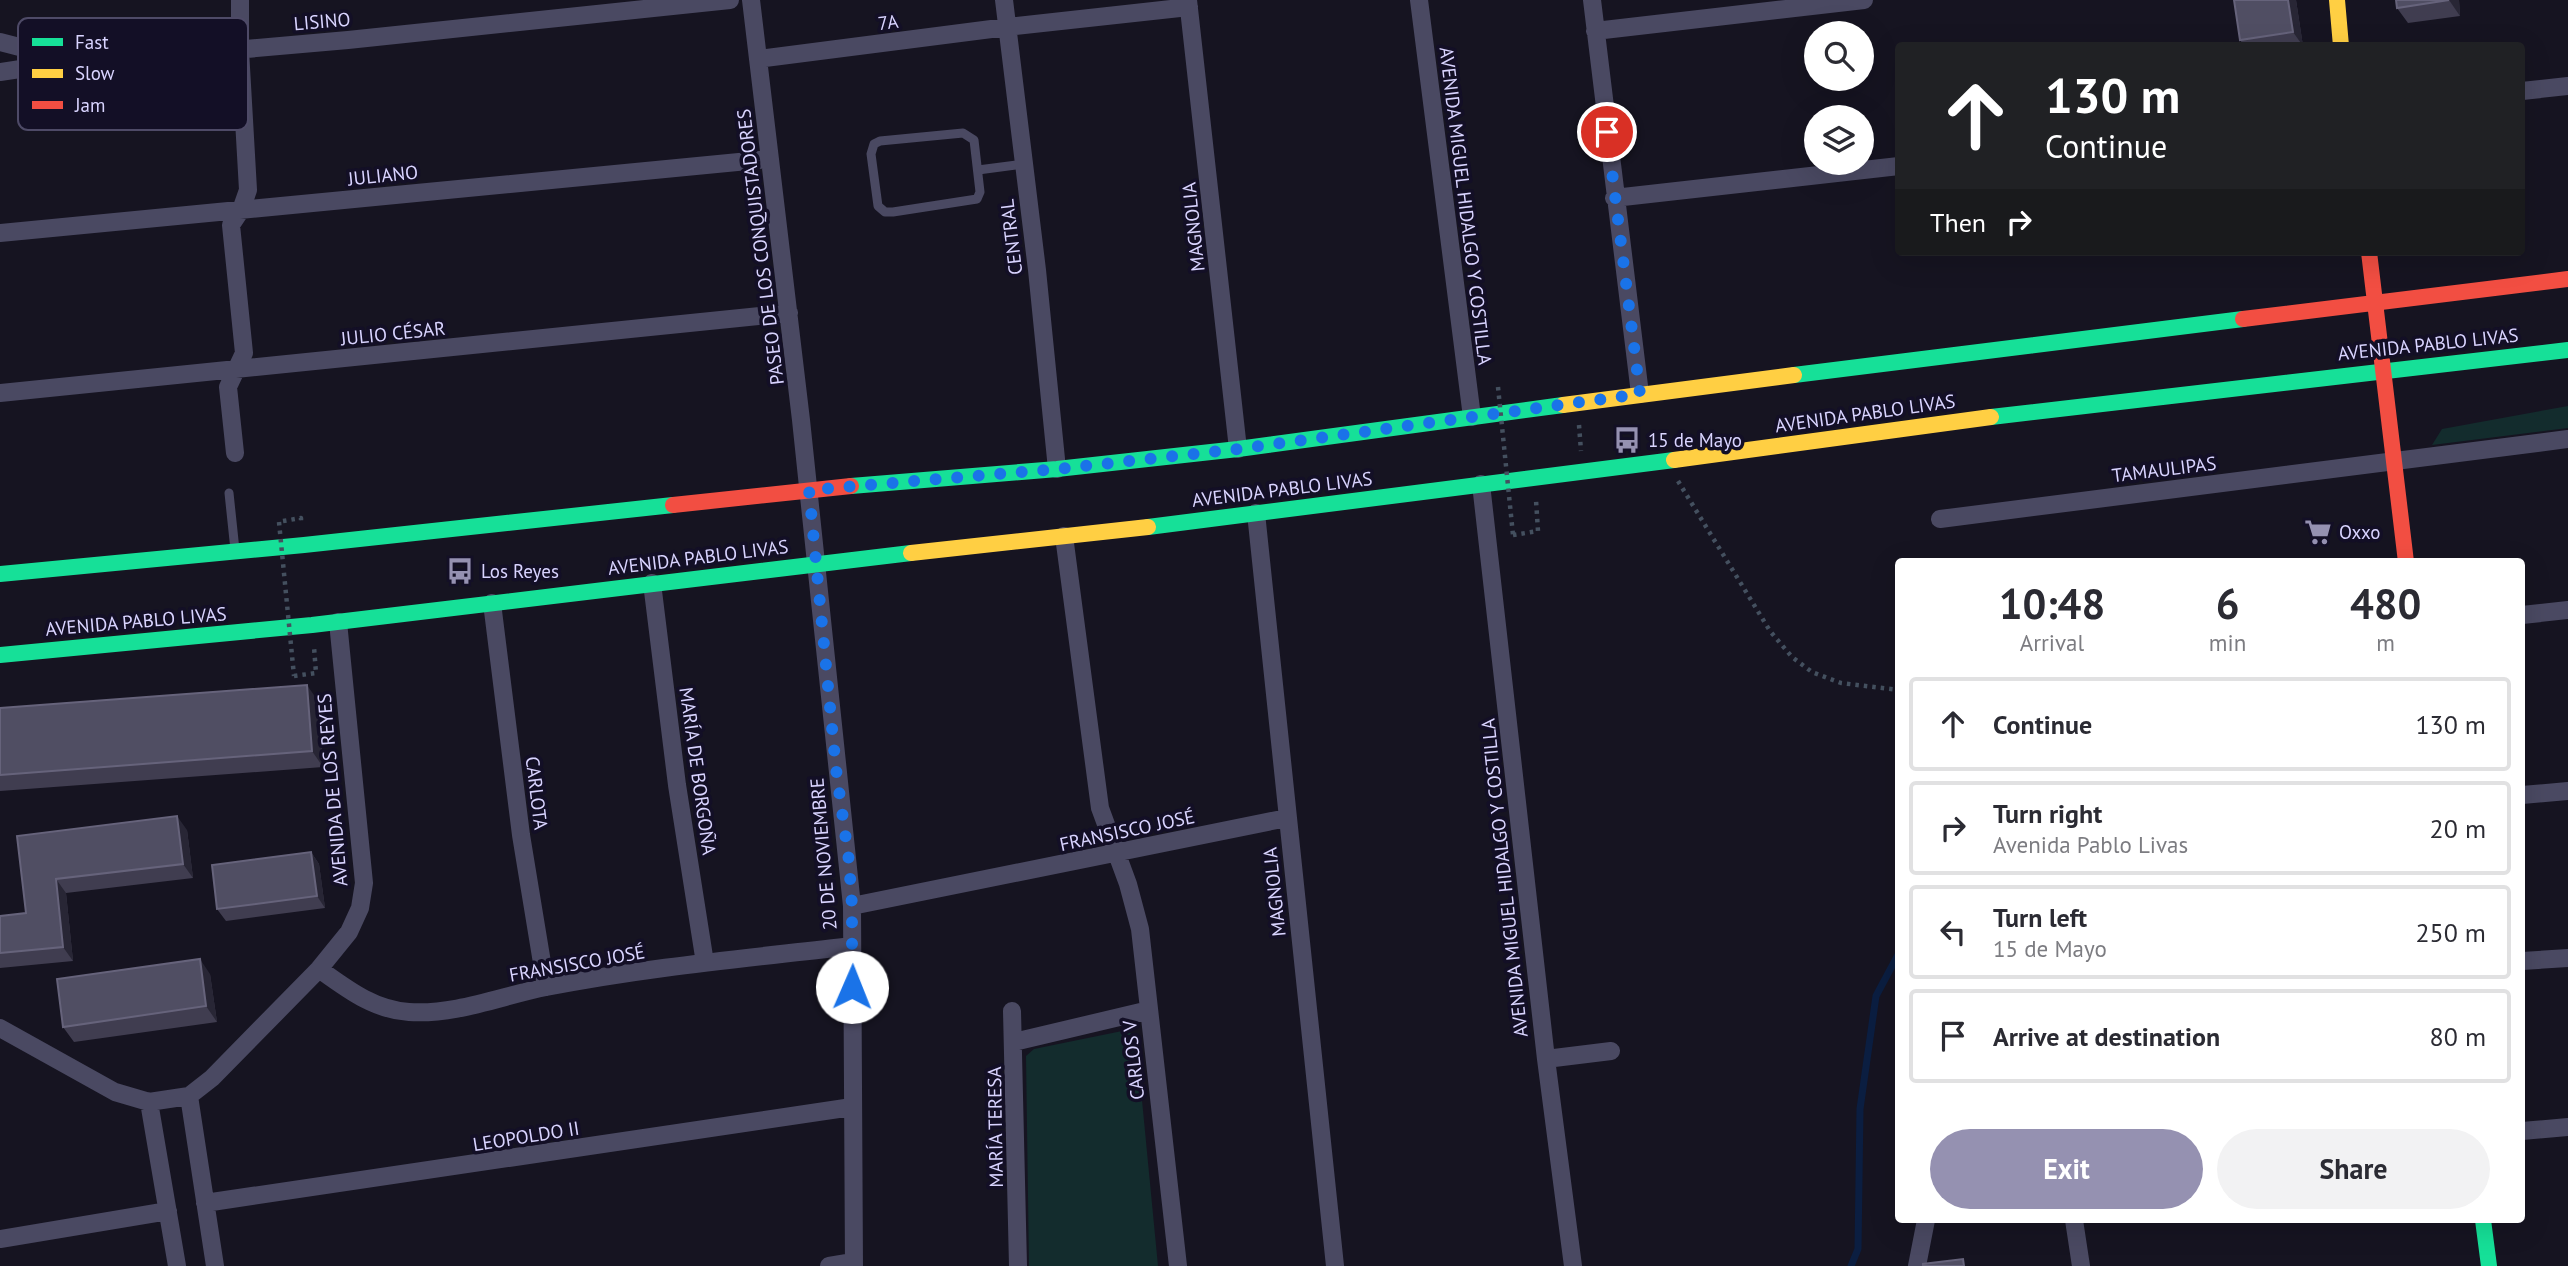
<!DOCTYPE html>
<html lang="en">
<head>
<meta charset="utf-8">
<style>
	body { margin:0; font-family:"PT Sans",sans-serif; background:#f2f2f3; color:#2b2b33; height:100vh; display:flex; flex-direction:column; font-size:26px; white-space:nowrap }
	* { box-sizing:border-box; margin:0 }
	p { font-size:23px; color:#7c7c81 }
	.icon { flex:none; width:38px; height:38px; fill:none; stroke:currentColor; stroke-width:2; stroke-linecap:round; stroke-linejoin:round }
	.map { position:relative; flex:1; overflow:hidden }
	.details { position:absolute; left:1895px; top:558px; width:630px; height:665px; display:flex; flex-direction:column; background:#fff; border-radius:7px; box-shadow:0 7px 28px #0002 }
	.details>* { flex:none }
	.hud { position:absolute; left:1895px; top:42px; width:630px; height:214px; border-radius:7px; box-shadow:0 7px 28px #0002; background:#202124; color:#fff; overflow:hidden }
	.controls { position:absolute; left:1804px; top:21px; display:grid; gap:14px }
	.controls a { display:grid; place-items:center; width:70px; height:70px; border-radius:50%; background:#fff; box-shadow:0 7px 28px #0002; font-size:35px }
	.pin { position:absolute; display:grid; place-items:center; width:60px; height:60px; color:#fff; margin:-30px; border:4px solid #fff; border-radius:50%; box-shadow:0 2px 7px #0007 }
	.me { position:absolute; width:77px; margin:-38px; rotate:1deg; stroke-linejoin:round; filter:drop-shadow(0 0 5px #0008) }
	.turn { display:flex; align-items:center; gap:24px; height:147px; padding:0 35px; font-size:32px }
	.turn .icon { width:91px; height:91px; stroke-width:2.5 }
	.turn b { display:block; font-size:49px; line-height:60px }
	.then { display:flex; align-items:center; height:66px; padding:0 35px; background:#0003; gap:14px; font-size:26px }
	.eta { display:flex; justify-content:space-evenly; align-items:center; height:119px; text-align:center }
	.eta b { font-size:42px; font-weight:700; line-height:49px }
	.button { display:flex; gap:14px; margin-top:auto; padding:14px 35px }
	.button a { flex:1; height:80px; border-radius:42px; background:#9591b1; color:#fff; font-size:28px; font-weight:700; line-height:80px; text-align:center }
	.button a+a { background:#f2f2f3; color:#2b2b33 }
	ul { padding:0; list-style:none }
	li { display:flex; align-items:center; gap:21px; height:94px; margin:0 14px 10px; padding:0 21px; border:4px solid #e1e1e2; border-radius:7px }
	li div { flex:1 }
	li b { display:block; font-size:26px }
	li em { font-style:normal }
	.map>svg:first-child { display:block }
	.green { fill:#132c2d }
	.lines { fill:none; stroke-linecap:round; stroke-linejoin:round }
	.stream { stroke:#0b1e41; stroke-width:7 }
	.path { stroke:#44505f; stroke-width:4.5; stroke-dasharray:3.5 5; stroke-linecap:butt }
	.lane { stroke:#4a4962; stroke-width:9 }
	.street { stroke:#4a4962; stroke-width:18 }
	.fast { stroke:#16e098; stroke-width:16 }
	.slow { stroke:#ffcf43; stroke-width:16 }
	.jam { stroke:#f24e42; stroke-width:16 }
	.path-bridge { stroke:#44505f; stroke-width:4.5; stroke-dasharray:3.5 5; stroke-linecap:butt }
	.wall { fill:#403d50 }
	.shaded-wall { fill:#282635 }
	.building { fill:#504e63; stroke:#66637b; stroke-width:2 }
	.route { stroke:#1a73e8; stroke-width:12; stroke-dasharray:0 21.6 }
	.labels { text-anchor:middle; dominant-baseline:central; stroke-width:7; stroke-linejoin:round; paint-order:stroke }
	.street-label { font-size:19px; fill:#d9d4ff; stroke:#130f26 }
	.poi-label { font-size:19px; fill:#d9d4ff; stroke:#130f26; text-anchor:start }
	.key { fill:#130f26; stroke:#4e4a67; stroke-width:2 }
	.key-label { font-size:19px; fill:#d9d4ff }
</style>
</head>
<body>
<div class="map">
<svg width="2568" height="1266" viewBox="0 0 2568 1266">
	<rect width="100%" height="100%" fill="#161421"/>
	<path class="green" d="M2568,406V428L2432,445L2442,429Z
		M1127,1030L1136,1038L1158,1266H1029L1026,1056L1034,1049Z"/>
	<g class="lines">
		<path class="stream" d="M1851,1266L1858,1249L1860,1109L1876,996L1899,953"/>
		<path class="path" d="M1579,425L1581,451
			M1678,481L1770,631L1792,657L1812,672L1841,683L1899,690
			M283,521L301,518V523
			M1513,535L1538,531L1536,500
			M294,676L316,673L314,647"/>
		<path class="lane" d="M963,133L974,140L980,192L977,199L893,212H885L878,206L871,154L874,144L880,141Z
			M978,170L1024,164
			M229,493L235,550"/>
		<path class="street" d="M751,0L801,420L852,906L854,1266
			M1004,0L1037,270L1057,469
			M1188,0L1238,449
			M1419,0L1472,417
			M1592,0L1640,394
			M1595,31L1864,0
			M0,42L66,59
			M758,59L1007,27L1189,7
			M0,72L73,61L167,56L348,40L730,0
			M2522,91L2568,86
			M1614,198L1899,166
			M0,233L770,159
			M0,393L789,313
			M235,453L228,387L244,353L231,225L241,210L248,190L240,50V0
			M1481,484L1546,1059L1573,1266
			M1256,513L1335,1266
			M1940,519L2568,439
			M1064,536L1100,808L1128,884L1140,929L1178,1266
			M652,583L677,785L705,963
			M492,603L521,835L546,987
			M2522,615L2568,610
			M2522,795L2568,791
			M852,906L1287,818
			M2522,961L2568,958
			M319,969C347,989 374,1010 409,1012C456,1015 501,996 546,987C647,967 750,958 852,946
			M1012,1011L1018,1266
			M0,1028L115,1092L149,1102L189,1096L212,1078L319,969L349,932L360,908L364,883L338,622
			M1014,1042L1149,1010
			M1546,1059L1611,1051
			M189,1096L215,1266
			M149,1102L177,1266
			M2522,1131L2568,1127
			M205,1203L852,1107
			M2074,1220L2081,1266
			M0,1239L168,1211
			M829,1266L853,1262
			M1917,1266L1926,1220"/>
		<path class="fast" d="M1794,375L2243,319
			M1991,417L2568,350
			M851,486L1057,469L1238,449L1563,405
			M1148,527L1674,460
			M0,574L304,545L673,505
			M0,655L312,625L911,553
			M2483,1220L2489,1266"/>
		<path class="slow" d="M2337,0L2341,46
			M1563,405L1794,375
			M1674,460L1991,417
			M911,553L1148,527"/>
		<path class="jam" d="M2369,252L2406,562
			M2243,319L2568,279
			M673,505L851,486"/>
		<path class="path-bridge" d="M1498,387L1513,535
			M279,522L294,676"/>
	</g>
	<path class="wall" d="M2296,0L2303,46H2244L2240,40Z
		M2396,0H2459L2460,16L2408,23L2397,8Z
		M318,701L323,767L0,791V708Z
		M187,830L193,878L66,893L73,961L0,968V916L26,913L17,836Z
		M311,852L319,864L325,908L226,921L217,909Z
		M210,974L217,1022L74,1042L63,1027Z"/>
	<path class="shaded-wall" d="M2288,0H2296L2303,46L2293,32Z
		M2449,0H2459L2460,16Z
		M307,685L318,701L323,767L312,751Z
		M177,816L187,830L193,878L183,864Z
		M311,852L319,864L325,908L317,896Z
		M56,879L66,893L73,961L63,947Z
		M200,959L210,974L217,1022L206,1006Z"/>
	<path class="building" d="M2234,0H2288L2293,32L2240,40Z
		M2396,0H2449L2397,8Z
		M307,685L312,751L0,775V708Z
		M177,816L183,864L56,879L63,947L0,953V916L26,913L17,836Z
		M311,852L317,896L217,909L212,865Z
		M200,959L206,1006L63,1027L57,979Z
		M1963,1259L1964,1266H1923V1264Z"/>
	<g class="lines">
		<path class="route" d="M852,987V906L849,861L836,769L809,490L1057,469L1238,449L1640,394L1607,132"/>
	</g>
	<defs>
		<symbol id="bus-bare" viewBox="-9 -9 18 18"><path d="M-5-6H5V4H4V6H2V4H-2V6H-4V4H-5ZM-3.5-4V0h7V-4ZM-3.5 1.2v1.5H-2V1.2ZM2 1.2v1.5H3.5V1.2Z" fill="#9591b1" stroke="#130f26" stroke-width="2.5" paint-order="stroke"/></symbol>
		<symbol id="supermarket-bare" viewBox="-9 -9 18 18"><path d="M-6-5.5h2.5l.6 2H6L4.5 2H-2.5L-4.4-4H-6ZM-1.5 3.2a1.3 1.3 0 1 0 .1 0ZM3 3.2a1.3 1.3 0 1 0 .1 0Z" fill="#9591b1" stroke="#130f26" stroke-width="2.5" paint-order="stroke"/></symbol>
	</defs>
	<g fill-rule="evenodd">
		<use href="#bus-bare" x="1608" y="421" width="38" height="38"/>
		<use href="#supermarket-bare" x="2299" y="513" width="38" height="38"/>
		<use href="#bus-bare" x="441" y="552" width="38" height="38"/>
	</g>
	<g class="labels">
		<g class="street-label">
			<text transform="translate(322 21) rotate(-5)">LISINO</text>
			<text transform="translate(888 22) rotate(-7)">7A</text>
			<text transform="translate(383 175) rotate(-6)">JULIANO</text>
			<text transform="translate(1466 206) rotate(83)">AVENIDA MIGUEL HIDALGO Y COSTILLA</text>
			<text transform="translate(1193 227) rotate(-96)">MAGNOLIA</text>
			<text transform="translate(1011 237) rotate(-97)">CENTRAL</text>
			<text transform="translate(760 247) rotate(-97)">PASEO DE LOS CONQUISTADORES</text>
			<text transform="translate(393 333) rotate(-6)">JULIO CÉSAR</text>
			<text transform="translate(2428 344) rotate(-6)">AVENIDA PABLO LIVAS</text>
			<text transform="translate(1865 413) rotate(-8)">AVENIDA PABLO LIVAS</text>
			<text transform="translate(2164 469) rotate(-7)">TAMAULIPAS</text>
			<text transform="translate(1282 489) rotate(-7)">AVENIDA PABLO LIVAS</text>
			<text transform="translate(698 557) rotate(-7)">AVENIDA PABLO LIVAS</text>
			<text transform="translate(136 621) rotate(-5)">AVENIDA PABLO LIVAS</text>
			<text transform="translate(698 771) rotate(82)">MARÍA DE BORGOÑA</text>
			<text transform="translate(332 790) rotate(-95)">AVENIDA DE LOS REYES</text>
			<text transform="translate(537 793) rotate(83)">CARLOTA</text>
			<text transform="translate(1127 830) rotate(-12)">FRANSISCO JOSÉ</text>
			<text transform="translate(823 854) rotate(-95)">20 DE NOVIEMBRE</text>
			<text transform="translate(1504 878) rotate(-96)">AVENIDA MIGUEL HIDALGO Y COSTILLA</text>
			<text transform="translate(1274 892) rotate(-96)">MAGNOLIA</text>
			<text transform="translate(577 963) rotate(-10)">FRANSISCO JOSÉ</text>
			<text transform="translate(1133 1060) rotate(-96)">CARLOS V</text>
			<text transform="translate(995 1127) rotate(-91)">MARÍA TERESA</text>
			<text transform="translate(526 1136) rotate(-9)">LEOPOLDO II</text>
		</g>
		<g class="poi-label">
			<text x="1648" y="440">15 de Mayo</text>
			<text x="2339" y="532">Oxxo</text>
			<text x="481" y="571">Los Reyes</text>
		</g>
	</g>
	<rect x="18" y="18" width="230" height="112" rx="10" class="key"/>
	<rect x="32" y="38" width="31" height="8" fill="#16e098"/>
	<rect x="32" y="69" width="31" height="9" fill="#ffcf43"/>
	<rect x="32" y="101" width="31" height="8" fill="#f24e42"/>
	<g class="key-label">
		<text x="75" y="49">Fast</text>
		<text x="75" y="80">Slow</text>
		<text x="75" y="112">Jam</text>
	</g>
</svg>
<div class="controls">
<a><svg class="icon" aria-label="search" viewBox="0 0 24 24"><circle cx="10" cy="10" r="6"/><path d="M15 15l6 6"/></svg></a>
<a><svg class="icon" aria-label="layers" viewBox="0 0 24 24"><path d="M12 4l9 5-9 5-9-5zM3 14l9 5 9-5"/></svg></a>
</div>
<div class="pin" style="left:1607px;top:132px;background:#d93025"><svg class="icon" aria-label="arrive" viewBox="0 0 24 24"><path d="M6 21V4h12l-3 4 3 4H6"/></svg></div>
<svg class="me" style="left:852px;top:987px" viewBox="-20 -20 40 40"><circle r="19" fill="#fff"/><path d="M0-13L10 11 0 6-10 11z" fill="#1a73e8"/></svg>
<div class="hud">
<div class="turn"><svg class="icon" aria-label="ahead" viewBox="0 0 24 24"><path d="M12 20V5M6 11l6-6 6 6"/></svg><div><b>130 m</b>Continue</div></div>
<div class="then">Then<svg class="icon" aria-label="right" viewBox="0 0 24 24"><path d="M7 20v-9h11M14 6l5 5-5 5"/></svg></div>
</div>
<section class="details">
<div class="eta">
<div><b>10:48</b><p>Arrival</p></div>
<div><b>6</b><p>min</p></div>
<div><b>480</b><p>m</p></div>
</div>
<ul>
<li><svg class="icon" aria-label="ahead" viewBox="0 0 24 24"><path d="M12 20V5M6 11l6-6 6 6"/></svg><div><b>Continue</b></div><em>130 m</em></li>
<li><svg class="icon" aria-label="right" viewBox="0 0 24 24"><path d="M7 20v-9h11M14 6l5 5-5 5"/></svg><div><b>Turn right</b><p>Avenida Pablo Livas</p></div><em>20 m</em></li>
<li><svg class="icon" aria-label="left" viewBox="0 0 24 24"><path d="M17 20v-9H6M10 6l-5 5 5 5"/></svg><div><b>Turn left</b><p>15 de Mayo</p></div><em>250 m</em></li>
<li><svg class="icon" aria-label="arrive" viewBox="0 0 24 24"><path d="M6 21V4h12l-3 4 3 4H6"/></svg><div><b>Arrive at destination</b></div><em>80 m</em></li>
</ul>
<div class="button"><a>Exit</a><a>Share</a></div>
</section>
</div>
</body>
</html>
